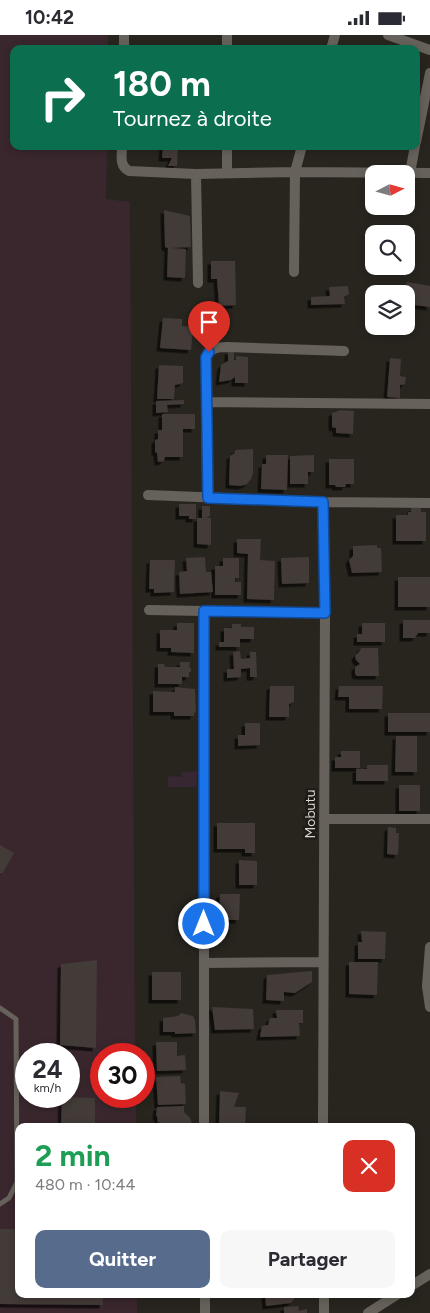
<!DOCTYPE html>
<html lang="fr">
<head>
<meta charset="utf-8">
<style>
	body { margin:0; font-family:Figtree,sans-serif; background:#f7f7f7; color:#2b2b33; height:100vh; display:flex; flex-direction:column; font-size:19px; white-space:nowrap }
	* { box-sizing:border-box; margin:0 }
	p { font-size:16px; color:#7c7c81 }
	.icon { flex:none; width:28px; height:28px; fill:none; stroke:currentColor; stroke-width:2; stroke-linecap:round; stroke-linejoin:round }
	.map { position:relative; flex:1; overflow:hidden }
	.panel { position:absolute; left:15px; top:1088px; width:400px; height:175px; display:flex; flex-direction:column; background:#fff; border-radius:10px; box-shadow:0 2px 8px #0003 }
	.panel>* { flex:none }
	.guide { position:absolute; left:10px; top:10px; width:410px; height:105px; border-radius:10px; box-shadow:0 2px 8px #0003; background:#0b6e4f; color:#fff; overflow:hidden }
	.needle { width:32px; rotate:84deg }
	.fabs { position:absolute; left:365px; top:130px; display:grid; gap:10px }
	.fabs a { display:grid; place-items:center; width:50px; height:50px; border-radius:10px; background:#fff; box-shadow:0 2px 8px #0003; font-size:25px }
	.speed { position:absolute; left:15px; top:1008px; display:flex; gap:10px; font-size:25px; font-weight:700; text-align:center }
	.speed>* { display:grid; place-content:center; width:65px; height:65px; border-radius:50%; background:#fff; box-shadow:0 2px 8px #0003; line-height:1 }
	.speed small { font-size:12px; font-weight:400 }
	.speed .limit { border:8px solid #d22; background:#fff; color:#111 }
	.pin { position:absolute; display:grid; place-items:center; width:42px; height:42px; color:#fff; margin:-51px -21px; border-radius:50% 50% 50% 0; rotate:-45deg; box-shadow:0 0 5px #0007 }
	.pin .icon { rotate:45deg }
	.me { position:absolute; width:55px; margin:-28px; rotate:0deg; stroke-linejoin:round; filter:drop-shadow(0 0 4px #0008) }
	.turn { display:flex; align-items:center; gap:18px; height:105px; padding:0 20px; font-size:22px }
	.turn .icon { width:65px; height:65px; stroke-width:2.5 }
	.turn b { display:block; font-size:35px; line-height:42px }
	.round { display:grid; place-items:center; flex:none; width:52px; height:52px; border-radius:10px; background:#f7f7f7 }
	.headline { display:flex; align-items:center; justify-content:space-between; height:85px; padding:0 20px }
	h1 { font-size:30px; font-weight:700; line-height:38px; color:#1e9e55 }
	.action { display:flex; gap:10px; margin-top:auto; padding:10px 20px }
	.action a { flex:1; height:58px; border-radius:10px; background:#576b8d; color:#fff; font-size:20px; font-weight:700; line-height:58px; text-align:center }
	.action a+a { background:#f7f7f7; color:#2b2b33 }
	.status { display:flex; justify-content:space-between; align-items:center; height:35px; padding:0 25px; background:#fff; direction:ltr }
	.status svg { height:14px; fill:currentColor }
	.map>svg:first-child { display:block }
	.commercial { fill:#39272d; fill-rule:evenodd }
	.medical { fill:#372732 }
	.building { fill:#423a37; filter:url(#shadow) }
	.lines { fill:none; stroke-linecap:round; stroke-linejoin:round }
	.lane { stroke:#66625b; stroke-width:5 }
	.street { stroke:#66625b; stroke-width:10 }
	.route-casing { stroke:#114b97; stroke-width:12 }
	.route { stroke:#1a73e8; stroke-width:9 }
	.labels { text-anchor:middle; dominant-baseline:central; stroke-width:5; stroke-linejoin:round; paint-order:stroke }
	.street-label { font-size:14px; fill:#d9d6d2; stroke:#1f1c16 }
</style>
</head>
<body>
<div class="status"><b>10:42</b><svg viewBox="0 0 49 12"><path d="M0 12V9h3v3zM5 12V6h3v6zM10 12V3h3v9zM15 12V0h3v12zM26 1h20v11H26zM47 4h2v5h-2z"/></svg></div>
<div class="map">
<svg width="430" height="1278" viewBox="0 0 430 1278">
	<defs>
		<filter id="shadow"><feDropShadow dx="-3.5" dy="3.5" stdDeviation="0" flood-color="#0009"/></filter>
	</defs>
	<rect width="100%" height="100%" fill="#28251f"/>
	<path class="commercial" d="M0,0H108V14H14V111H107L106,164L130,167L135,1019H101V1061H136V1091H19V1259H137V1278H0ZM26,1019H69V1061H26Z"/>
	<path class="medical" d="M197,736L196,752H168V741L182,742L181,737Z"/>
	<path class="building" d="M163,111H178L177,131H168L172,123H162Z
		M164,175L190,181L191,212L171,213L186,214L185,243L167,242L168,213L165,212Z
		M211,226H235L236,270L219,271L217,244H211Z
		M407,247L430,251V272L406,269L405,259Z
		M348,251L349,259L344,262L345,269L311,270V262L330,261L329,252Z
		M163,283L182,284V291L193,292L191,315L160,313Z
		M228,316H234V325H236V321L248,322V348H235V342L231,345L219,347L221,330L228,326Z
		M390,323L401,324L400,341L406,342L405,349L400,350V363L387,362Z
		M159,330L183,331V348L175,350L174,364H157Z
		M184,365V369L167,370L168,377L156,378V366Z
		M341,375L354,376L353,399L336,398V393L332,392V378Z
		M162,379H195V394H183V422H165L164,426L158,427L157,418L155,417V405L158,404V395H162Z
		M253,414V438L251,444L247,449L241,451L229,450L230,421L235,418V415Z
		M266,420H288L287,455L261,454L262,429H266Z
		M314,420V437H308V449H290V421Z
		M329,424H354V449H346L345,452H336L335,450H329Z
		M179,469H196V484H189V481H179Z
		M202,471H210V481L206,483H211V510L197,509V483H202Z
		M411,473H421V477H426V506H396V480H408V477H411Z
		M237,504H261L260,525L275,526L274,565L247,564L248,519L237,518Z
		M377,510V513H381L382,537L352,538L349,525L353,521V511Z
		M205,522L206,537H211L213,557L180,559L179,537L187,536L186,523Z
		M309,522V548L282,549L281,523Z
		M223,523H239V543H235V547H241V560H215V531H223Z
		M150,525H175L174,557L154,558V554H149Z
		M398,542H430V572H398Z
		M403,585H430V598H418L415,603H403Z
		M177,588H194V618L171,617V613H160V595H177Z
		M362,588H385V607H357V599H362Z
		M232,589H241V592H254V604H240V612H219V607H224V593H232Z
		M361,613H378L379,641H357L355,639V632L360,629L356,625L355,621L360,616Z
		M240,616L241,624L250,623V617H256L257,642H250V633L241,634V642L227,643V634H234L233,617Z
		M180,627H190L189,633L191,632V637H189V642H182V649H158V629H164L165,632H180Z
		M270,651H294V667L289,669V682H269Z
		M339,651H383L382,674H349V662H338Z
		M175,652L195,654L196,677L194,678V681H174V677H153V656L175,657Z
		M388,678H430V697H388Z
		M245,688H260V710L238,711V700H245Z
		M396,701H417V737H395Z
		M341,716H360V733H335V722H341Z
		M367,730H388V746H356V734H367Z
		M399,750H420V776H399Z
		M217,788H255V818H245V814H217Z
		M388,792L396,793V798H399L398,820L387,819Z
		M0,810L14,818L2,839L0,838Z
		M239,825L257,826V850H239Z
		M220,859H240L239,885H219Z
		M361,896L386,897L385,924H358V907H362Z
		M97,925L96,1013L60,1010L61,929Z
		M349,927H378L377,960L349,959Z
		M312,936V947L295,958L284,957V966L266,965L267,940Z
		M152,937H181V965H152Z
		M212,972L253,974L254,994L215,995Z
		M276,975H303V988H299L300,1001L260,1002L262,991L268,990L270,983H277Z
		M181,978L193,981L195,985L196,998L175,999V997H163V983L178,981Z
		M156,1007H177V1021L185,1020L186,1035L157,1036Z
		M180,1041L181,1048L185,1049L186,1069L158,1070L156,1042Z
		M220,1056L239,1058L234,1072H246L245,1091H232V1089L219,1088Z
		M62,1062L95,1063V1091H61Z
		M184,1071V1077L190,1083L193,1091H160V1087L158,1088L157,1081H156L157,1072Z
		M0,1194H19V1259H103V1270L0,1269Z
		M265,1259H296L295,1263L291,1268L266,1271Z
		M299,1271L298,1276L307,1274V1278H284V1272Z"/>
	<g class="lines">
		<path class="lane" d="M0,973L16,984L17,1147L9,1163L0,1169"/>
		<path class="street" d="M388,0L430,15
			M124,14V0
			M227,14V0
			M331,14L335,0
			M416,107L430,38
			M122,111C122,121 119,131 129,136L196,139L295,137L430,138
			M227,138V111
			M410,138L415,111
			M196,139L198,248
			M294,237L295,137L302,111
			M207,367L430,369
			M148,460L323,467L430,468
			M207,463L206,322C211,313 217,312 227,312L344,316
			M149,575L204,576
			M324,784H430
			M430,912L427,951L430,972
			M204,928L323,927
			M204,1091V576L325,578
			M323,1091L325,578L323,467
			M411,1251L430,1239
			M205,1259V1278
			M324,1259V1278
			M368,1278L398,1259"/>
	</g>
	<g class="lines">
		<defs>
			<path id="route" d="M204,889V576L325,578L323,467L208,463L206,322L209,317"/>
		</defs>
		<use href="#route" class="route-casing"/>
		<use href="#route" class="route"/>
	</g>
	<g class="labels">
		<g class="street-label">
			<text transform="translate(310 779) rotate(-90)">Mobutu</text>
		</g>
	</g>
</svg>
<div class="fabs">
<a><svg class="needle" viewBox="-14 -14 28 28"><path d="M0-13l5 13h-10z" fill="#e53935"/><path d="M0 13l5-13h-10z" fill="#7c7c81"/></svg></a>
<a><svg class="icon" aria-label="search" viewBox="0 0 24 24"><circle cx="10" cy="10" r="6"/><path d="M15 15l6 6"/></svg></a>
<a><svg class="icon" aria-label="layers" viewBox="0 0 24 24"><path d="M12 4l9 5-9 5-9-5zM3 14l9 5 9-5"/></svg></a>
</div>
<div class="speed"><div>24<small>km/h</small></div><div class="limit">30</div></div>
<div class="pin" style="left:209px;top:317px;background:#d93025"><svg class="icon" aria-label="arrive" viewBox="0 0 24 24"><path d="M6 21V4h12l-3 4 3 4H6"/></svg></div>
<svg class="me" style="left:204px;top:889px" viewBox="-20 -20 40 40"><circle r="17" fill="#1a73e8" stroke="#fff" stroke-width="3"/><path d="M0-11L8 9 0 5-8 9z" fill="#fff"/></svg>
<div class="guide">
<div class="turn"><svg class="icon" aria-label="right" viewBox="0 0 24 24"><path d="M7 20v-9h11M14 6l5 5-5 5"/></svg><div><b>180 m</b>Tournez à droite</div></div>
</div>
<section class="panel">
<div class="headline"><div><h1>2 min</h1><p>480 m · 10:44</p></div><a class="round" style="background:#d93025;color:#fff"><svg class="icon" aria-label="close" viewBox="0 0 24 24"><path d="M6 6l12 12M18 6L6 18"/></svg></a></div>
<div class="action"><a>Quitter</a><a>Partager</a></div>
</section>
</div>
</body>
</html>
